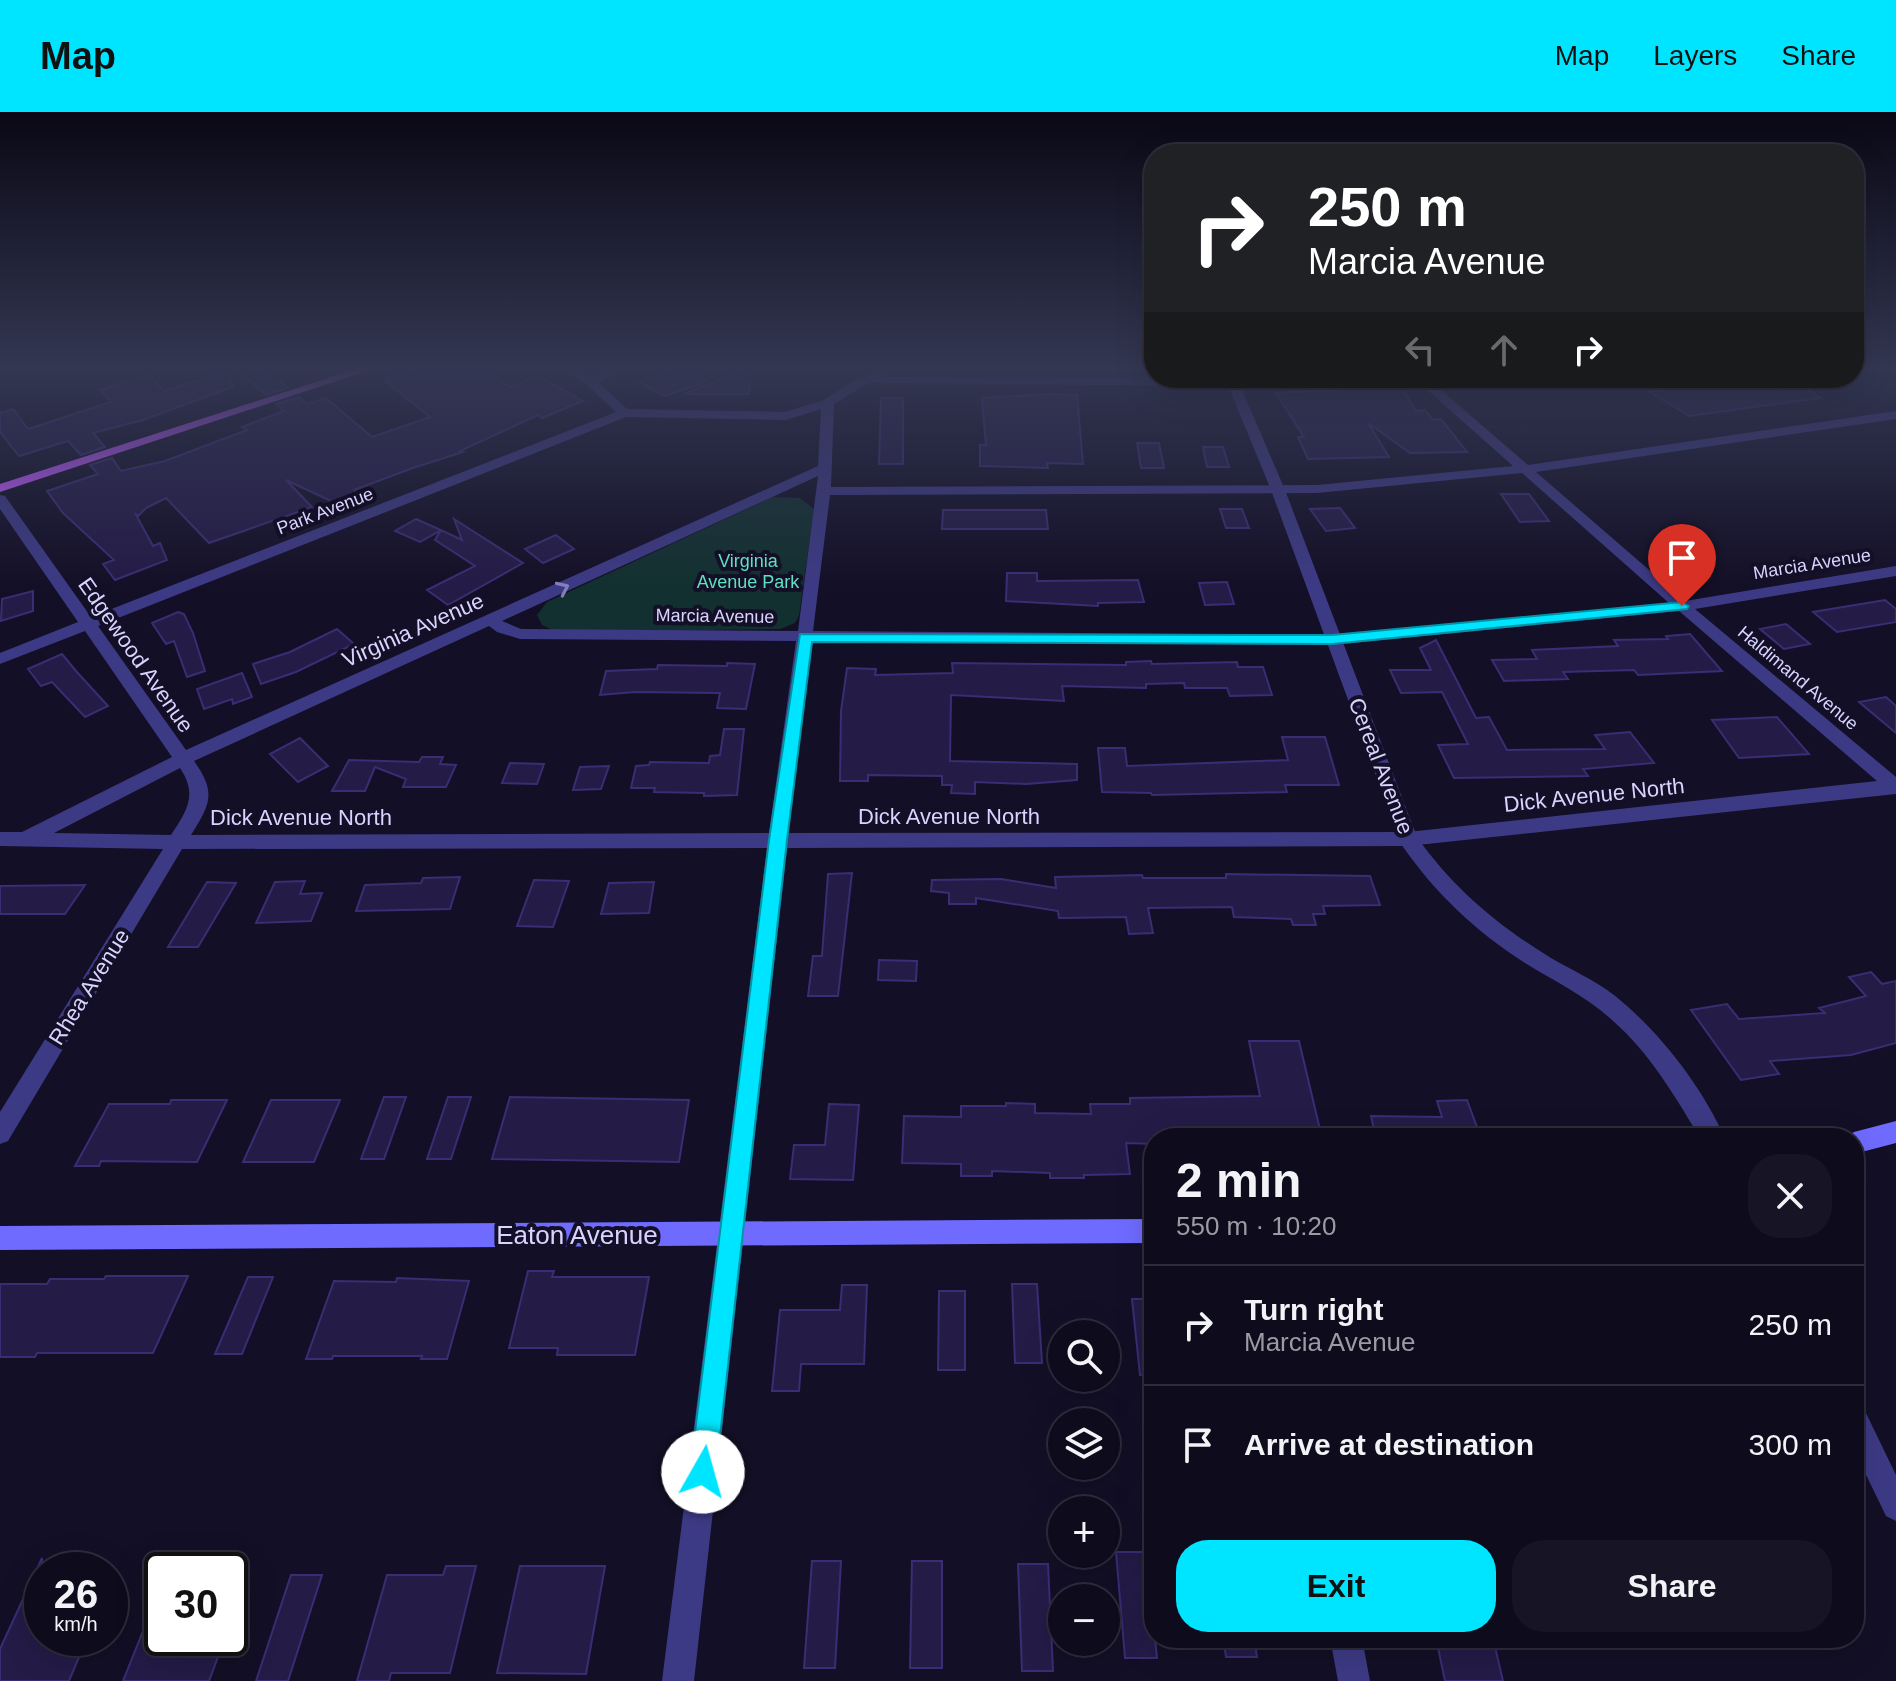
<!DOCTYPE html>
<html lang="en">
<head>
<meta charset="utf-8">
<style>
	body { margin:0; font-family:Helvetica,sans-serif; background:#171425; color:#f1f3f6; height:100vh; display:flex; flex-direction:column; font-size:30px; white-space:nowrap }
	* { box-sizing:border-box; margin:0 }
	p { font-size:26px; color:#9b9ba3 }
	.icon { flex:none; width:44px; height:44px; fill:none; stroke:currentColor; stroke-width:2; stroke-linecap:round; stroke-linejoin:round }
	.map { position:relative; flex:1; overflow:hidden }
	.panel { position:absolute; left:1144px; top:1016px; width:720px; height:520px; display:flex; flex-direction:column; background:#0e0b1c; border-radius:32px; box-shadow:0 8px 32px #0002,0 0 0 2px #2e2b3b }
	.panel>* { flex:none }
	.banner { position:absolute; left:1144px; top:32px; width:720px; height:244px; border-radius:32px; box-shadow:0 8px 32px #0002,0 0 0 2px #2e2b3b; background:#202124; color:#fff; overflow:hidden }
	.fabs { position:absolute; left:1048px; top:1208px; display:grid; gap:16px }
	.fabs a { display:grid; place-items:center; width:72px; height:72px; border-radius:50%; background:#0e0b1c; box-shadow:0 8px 32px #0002,0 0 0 2px #2e2b3b; font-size:40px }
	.speed { position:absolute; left:24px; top:1440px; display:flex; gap:16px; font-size:40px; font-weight:700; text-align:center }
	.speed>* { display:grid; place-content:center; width:104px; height:104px; border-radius:50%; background:#0e0b1c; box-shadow:0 8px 32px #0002,0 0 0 2px #2e2b3b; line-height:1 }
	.speed small { font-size:20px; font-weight:400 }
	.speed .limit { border:4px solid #111; border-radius:12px; background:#fff; color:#111 }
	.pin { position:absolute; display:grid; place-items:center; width:68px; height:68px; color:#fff; margin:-82px -34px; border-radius:50% 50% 50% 0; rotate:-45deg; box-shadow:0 0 8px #0007 }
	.pin .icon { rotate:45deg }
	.me { position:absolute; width:88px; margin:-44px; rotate:7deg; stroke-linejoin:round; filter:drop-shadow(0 0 6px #0008) }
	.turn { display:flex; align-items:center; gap:28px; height:168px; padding:0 32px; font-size:36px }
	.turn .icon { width:104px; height:104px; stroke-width:2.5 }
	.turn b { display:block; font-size:56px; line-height:68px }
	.lanes { display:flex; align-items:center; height:76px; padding:0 32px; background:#0003; justify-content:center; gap:40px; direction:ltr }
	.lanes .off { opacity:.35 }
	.round { display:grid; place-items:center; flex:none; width:84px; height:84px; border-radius:32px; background:#171425 }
	.summary { display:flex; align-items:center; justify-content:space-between; height:136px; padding:0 32px }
	h1 { font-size:48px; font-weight:600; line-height:60px }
	.button { display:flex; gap:16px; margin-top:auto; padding:16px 32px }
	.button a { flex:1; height:92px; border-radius:32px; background:#00e5ff; color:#111; font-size:32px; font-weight:600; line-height:92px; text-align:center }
	.button a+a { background:#171425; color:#f1f3f6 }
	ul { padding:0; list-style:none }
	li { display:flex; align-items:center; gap:24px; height:120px; padding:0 32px; border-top:2px solid #2e2b3b }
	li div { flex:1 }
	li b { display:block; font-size:30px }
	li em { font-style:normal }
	header { display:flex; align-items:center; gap:48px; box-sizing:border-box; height:112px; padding:0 40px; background:#00e5ff; color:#111 }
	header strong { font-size:38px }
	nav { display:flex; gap:44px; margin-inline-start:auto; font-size:28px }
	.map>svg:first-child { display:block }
	.green { fill:#12302f }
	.building { fill:#241b47; stroke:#3b2d73; stroke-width:2 }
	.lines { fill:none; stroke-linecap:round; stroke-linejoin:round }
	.minor { fill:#3d3a85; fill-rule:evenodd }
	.tertiary { fill:#3d3a85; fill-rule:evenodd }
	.secondary { fill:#6f6bff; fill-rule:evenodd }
	.primary { fill:#c25bff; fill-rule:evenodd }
	.oneway { stroke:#837fbc }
	.route { fill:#00e5ff; stroke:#0095a6; stroke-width:2 }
	.labels { text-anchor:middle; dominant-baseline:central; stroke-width:8; stroke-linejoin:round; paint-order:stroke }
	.far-street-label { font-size:18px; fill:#d9d4ff; stroke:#130f26 }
	.far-park-label { font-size:18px; fill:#5fe0c0; stroke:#130f26 }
	.street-label { font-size:22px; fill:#d9d4ff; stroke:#130f26 }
	.near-street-label { font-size:26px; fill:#d9d4ff; stroke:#130f26 }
</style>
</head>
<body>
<header>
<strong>Map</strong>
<nav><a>Map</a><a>Layers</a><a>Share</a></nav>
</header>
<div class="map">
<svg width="1896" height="1569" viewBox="0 0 1896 1569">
	<rect width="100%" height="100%" fill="#130f26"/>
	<path class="green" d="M773,385L800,386L814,397L799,504L795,511L780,517L557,520L542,513L537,503L547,490Z"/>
	<path class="building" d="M261,256H265L288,276L266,283L242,262Z
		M412,256H483L510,275L537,264L583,289L542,306L538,303L460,339L463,340L413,356L354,378L356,380L333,390L286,368L312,395L209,431L166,386L146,396L138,404L135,401L153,434L160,431L167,448L115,468L103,452L114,448L63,401L47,379L98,362L90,353L112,346L121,359L165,349L247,318L242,315L284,299L276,292L299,285L307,292L326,286L372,325L430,305L383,267Z
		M673,256H688L708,269L665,284L639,270Z
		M748,256H751L749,282H684Z
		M228,259L233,275L143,308L93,321L105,335L81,343L68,329L19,344L0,320V301L13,297L28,317L111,290L100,278L149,263L164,279Z
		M1760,266H1790L1821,286L1689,304L1650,280L1691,270L1700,276Z
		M1401,274L1416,299L1425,298L1433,308L1441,307L1467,340L1410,341L1368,311L1389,345L1308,347L1298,325H1304L1276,281Z
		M1051,282L1077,283L1083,352L1047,351L1048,356L980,354V333H986L982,286Z
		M881,286H903V352H879Z
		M1137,331H1159L1164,356H1141Z
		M1203,335H1223L1229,355H1207Z
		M1501,382H1529L1549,409L1520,410Z
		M1340,396L1355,416L1326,419L1310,397Z
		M1220,397H1242L1249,416H1226Z
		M943,398H1046L1048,417H942Z
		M416,407L441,418L420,430L395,419Z
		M454,407L523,451L448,493L427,478L475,454L435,428L441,418L462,428Z
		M556,423L574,437L543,451L525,437Z
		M1007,461H1037V469L1138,468L1144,490L1098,491V494L1006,489Z
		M1227,470L1234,492L1205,493L1199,471Z
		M33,479V499L1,509L2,487Z
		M1885,488L1896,497V510L1837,520L1813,500Z
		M178,500L184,502L193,521L205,559L187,565L174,529L166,532L152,511Z
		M1786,512L1810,532L1784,537L1760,517Z
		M337,517L354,532L296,560L261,572L253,552L290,540Z
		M1690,522L1722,559L1638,563L1634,558L1563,560L1568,567L1504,569L1492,548L1537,547L1532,538L1618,534L1614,528L1668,527L1666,524Z
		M1436,528L1476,606L1489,605L1507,638L1605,637L1595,623L1630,620L1654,651L1583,657L1588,664L1454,666L1438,633L1468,632L1442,580L1401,581L1390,558H1431L1420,536Z
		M62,542L76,559L108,594L85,605L52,570L41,574L28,557Z
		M1151,549L1152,552L1237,550L1238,555H1263L1272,583L1230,584L1227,576H1185L1184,571L1146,572V576L1062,574L1064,589L951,583L950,649L1077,652V668L1026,672L975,670V682L951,681L952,673H942V664L868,663V669H840L841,599L847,556L876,557L875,563L953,561L952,551L1126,553V550Z
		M727,551L755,552L746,597L717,596L720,581L635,580L600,583L606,559L657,557L658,553L727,554Z
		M242,561L252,585L233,592L232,587L204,597L197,577Z
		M1886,585L1896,594V621L1859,590Z
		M1777,605L1809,642L1739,646L1712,608Z
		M724,617H744L737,683L704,684V681L654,680L655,676H631L636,654L649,653L650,650L709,651L710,644L720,643Z
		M1282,625H1325L1339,673H1285L1287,680L1152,683L1151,681L1102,680L1098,636H1125L1127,654L1288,648Z
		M300,626L328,654L298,670L270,642Z
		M422,645H443L440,652L456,653L446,675H403L406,667L375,655L365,679H332L349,648L419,650Z
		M510,651L544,652L537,672L502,671Z
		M609,654L601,677L573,678L580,655Z
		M852,761L838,884H808L813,844H822L828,762Z
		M1226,762L1370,764L1380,793L1323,794L1325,802H1313L1316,813H1293L1291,807L1234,805L1232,795L1148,796L1153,821L1129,822L1126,805L1059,806L1058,799L976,786V792H949V781L931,779L932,768L1001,767L1056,776L1055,765L1142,763L1143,766H1226Z
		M460,765L450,797L356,799L365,773L421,771L423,766Z
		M534,768L569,769L553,815L517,814Z
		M305,769L300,782L322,781L311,809L256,811L275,770Z
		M207,770L236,771L198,835H168Z
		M654,770L649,801L601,802L609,771Z
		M85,773L65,802H0V774Z
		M879,848L917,849L916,869L878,868Z
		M1871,860L1882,872L1896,869V931L1851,943L1770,949L1779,962L1741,968L1691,898L1727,892L1739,907L1825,901L1819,896L1866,884L1849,865Z
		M1249,929H1299L1322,1026H1154V1032L1126,1031L1130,1062L1084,1063V1066H1050V1061L992,1059V1064H961V1052L902,1051L904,1004L961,1005V994H1006V991L1035,992V1001L1091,1002L1090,992H1130V986L1260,984Z
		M384,985H406L384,1047H361Z
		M448,985H471L451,1047H427Z
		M510,985L689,988L679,1050L492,1047Z
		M171,988H227L197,1050L101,1049L99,1054H75L109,992H170Z
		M271,988H340L314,1050H243Z
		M1467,988L1481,1026H1376L1371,1004L1442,1005L1437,989Z
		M829,992L859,993L853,1068L790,1067L794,1033H825Z
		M528,1159H554L552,1165H649L635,1243H557L558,1236H509Z
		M106,1164H188L153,1241H37L35,1245H0V1172H47L50,1167H104Z
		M248,1165H273L242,1242H215Z
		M397,1166L469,1169L447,1247H421L422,1244H333L332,1247H306L334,1169L396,1170Z
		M1012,1172H1037L1042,1251H1015Z
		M842,1173H867L864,1252H801L799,1279H772L780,1198H840Z
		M939,1179H965V1258H938Z
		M1132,1187H1154V1262L1140,1263Z
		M1116,1440H1146L1157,1546H1125Z
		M42,1446V1526H87L69,1569H0V1537Z
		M812,1449H841L835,1556H804Z
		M912,1449H942V1556H910Z
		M1018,1452H1048L1053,1559H1022Z
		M446,1454H476L450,1561H391L389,1569H357L387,1463H443Z
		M520,1454H605L586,1562L497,1561Z
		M291,1463H322L288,1569H256Z
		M161,1474L162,1526H225L209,1569H123Z
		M1223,1526H1254L1257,1545H1226Z
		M1436,1526H1493L1503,1569H1445Z"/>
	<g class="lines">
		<path class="minor" d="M561,256H575L591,265L616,256H633L598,270L627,297L785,300L824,288L858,266L885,256H901L882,265L1288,266L1282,270L1233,274L869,271L834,292L831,375L1317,373L1513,354L1414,266H1427L1528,353L1896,299V307L1536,360L1685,489L1896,454V464L1695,497L1896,665V682L1408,734L787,736L694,1569H662L767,736L182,737L8,1029L0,1032V1000L163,737L0,734V720H22L172,645L85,519L0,552V541L78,510L0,397V383L5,384L91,505L616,300L586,272ZM821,297L818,354L186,638L98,514L626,305L786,308ZM1522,361L1669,491L1332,523L813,519L830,383L1317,381ZM818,364L798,519L521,517L502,509ZM1679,499L1877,669L1408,720L788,721L812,529L1332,533ZM489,514L497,520L520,527L796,529L769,721L191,723C210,692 217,681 194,649ZM180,656C198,683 187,698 171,723L54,721Z
			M1854,1293L1864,1297L1896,1363V1409L1886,1404L1854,1338Z
			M1330,1526H1362L1370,1569H1338Z"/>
		<path class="tertiary" d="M1225,266H1237L1285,378L1417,725C1453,776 1497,813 1551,846C1572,858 1594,868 1614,883C1659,919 1701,973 1725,1026H1700C1675,984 1649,940 1612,908C1586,884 1554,869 1525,851C1474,818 1435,781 1401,732L1271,378Z"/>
		<path class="secondary" d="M1896,1009V1031L1854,1042V1026H1844L1854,1020Z
			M1154,1107V1131L0,1138V1114Z"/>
		<path class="primary" d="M359,256H376L0,380V372Z"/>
	</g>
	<defs><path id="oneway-chevron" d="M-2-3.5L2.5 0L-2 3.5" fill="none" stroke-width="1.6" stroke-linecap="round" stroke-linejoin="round" transform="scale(2)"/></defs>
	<use class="oneway" href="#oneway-chevron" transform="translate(563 476) rotate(-25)"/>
	<linearGradient id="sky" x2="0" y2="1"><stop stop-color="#0a0815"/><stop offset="0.54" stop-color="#333752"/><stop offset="1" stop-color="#333752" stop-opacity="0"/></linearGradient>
	<rect width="1896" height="475" fill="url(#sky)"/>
	<path class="route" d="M1682,490L1689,494L1687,497L1332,532L812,530L787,728L716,1360L712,1369L703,1373L694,1369L690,1360L769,728L800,522L1332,523Z"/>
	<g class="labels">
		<g class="far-street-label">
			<text transform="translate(325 399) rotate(-21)">Park Avenue</text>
			<text transform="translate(1812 452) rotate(-9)">Marcia Avenue</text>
			<text transform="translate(715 504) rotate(1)">Marcia Avenue</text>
			<text transform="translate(1798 566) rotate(40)">Haldimand Avenue</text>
		</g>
		<g class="far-park-label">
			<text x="748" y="449">Virginia<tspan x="748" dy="21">Avenue Park</tspan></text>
		</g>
		<g class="street-label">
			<text transform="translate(413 518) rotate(-24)">Virginia Avenue</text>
			<text transform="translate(136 543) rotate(55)">Edgewood Avenue</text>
			<text transform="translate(1381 654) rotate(69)">Cereal Avenue</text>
			<text transform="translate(1594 683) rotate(-6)">Dick Avenue North</text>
			<text x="949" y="704">Dick Avenue North</text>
			<text x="301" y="705">Dick Avenue North</text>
			<text transform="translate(89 875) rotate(-58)">Rhea Avenue</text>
		</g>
		<g class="near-street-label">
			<text x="577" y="1123">Eaton Avenue</text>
		</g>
	</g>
</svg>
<div class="fabs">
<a><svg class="icon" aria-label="search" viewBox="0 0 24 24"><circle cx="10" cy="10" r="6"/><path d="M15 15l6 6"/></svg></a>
<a><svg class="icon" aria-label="layers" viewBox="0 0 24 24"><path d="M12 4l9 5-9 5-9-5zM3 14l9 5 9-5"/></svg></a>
<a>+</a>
<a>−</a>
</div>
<div class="speed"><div>26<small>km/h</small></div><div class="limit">30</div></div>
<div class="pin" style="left:1682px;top:494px;background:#d93025"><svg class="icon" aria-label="arrive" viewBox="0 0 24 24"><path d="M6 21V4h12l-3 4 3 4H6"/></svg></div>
<svg class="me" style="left:703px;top:1360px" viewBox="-20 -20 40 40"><circle r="19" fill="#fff"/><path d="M0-13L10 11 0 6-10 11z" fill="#00e5ff"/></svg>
<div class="banner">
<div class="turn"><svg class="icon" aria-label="right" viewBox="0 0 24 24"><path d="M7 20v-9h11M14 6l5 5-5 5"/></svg><div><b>250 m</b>Marcia Avenue</div></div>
<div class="lanes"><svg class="icon off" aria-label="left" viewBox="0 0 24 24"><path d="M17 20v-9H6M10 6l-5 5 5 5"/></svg><svg class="icon off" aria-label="ahead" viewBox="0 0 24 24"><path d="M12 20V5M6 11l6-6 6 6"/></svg><svg class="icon" aria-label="right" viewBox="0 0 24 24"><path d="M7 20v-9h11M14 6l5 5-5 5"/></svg></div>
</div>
<section class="panel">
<div class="summary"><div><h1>2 min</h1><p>550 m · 10:20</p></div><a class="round"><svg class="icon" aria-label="close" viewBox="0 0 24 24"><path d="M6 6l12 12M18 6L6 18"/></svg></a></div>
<ul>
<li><svg class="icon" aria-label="right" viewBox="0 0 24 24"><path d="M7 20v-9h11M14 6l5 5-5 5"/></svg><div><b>Turn right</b><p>Marcia Avenue</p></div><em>250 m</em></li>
<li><svg class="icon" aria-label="arrive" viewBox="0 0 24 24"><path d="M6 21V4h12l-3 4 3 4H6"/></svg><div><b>Arrive at destination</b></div><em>300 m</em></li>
</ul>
<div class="button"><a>Exit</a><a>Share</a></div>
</section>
</div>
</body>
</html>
